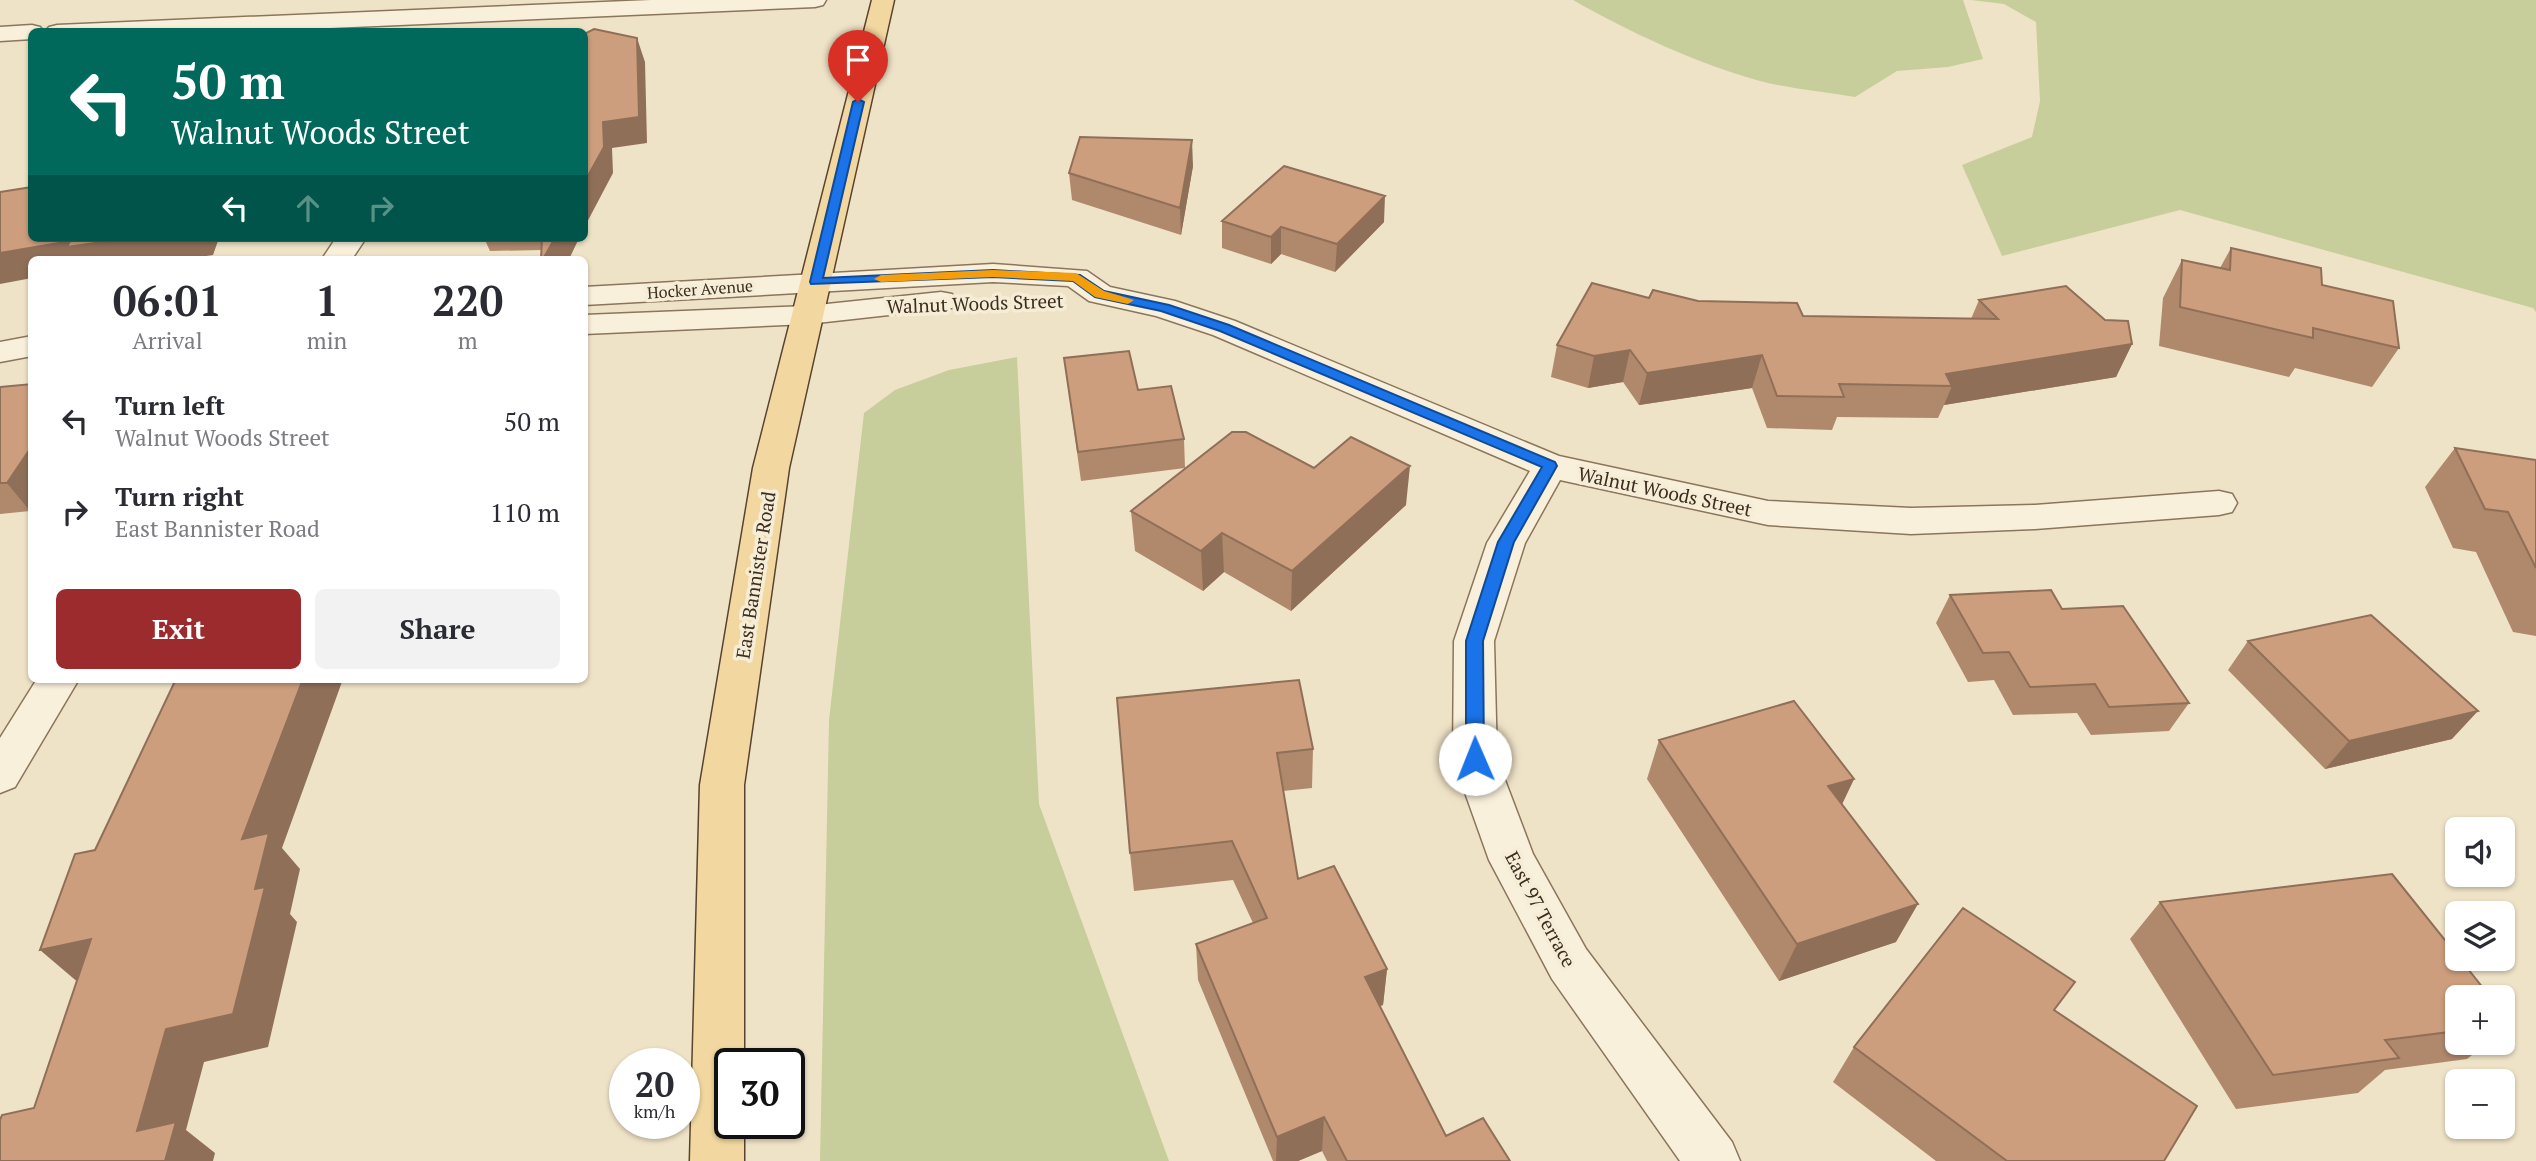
<!DOCTYPE html>
<html lang="en">
<head>
<meta charset="utf-8">
<style>
	body { margin:0; font-family:"PT Serif",serif; background:#f2f2f3; color:#2b2b33; height:100vh; display:flex; flex-direction:column; font-size:26px; white-space:nowrap }
	* { box-sizing:border-box; margin:0 }
	p { font-size:23px; color:#7c7c81 }
	.icon { flex:none; width:38px; height:38px; fill:none; stroke:currentColor; stroke-width:2; stroke-linecap:round; stroke-linejoin:round }
	.map { position:relative; flex:1; overflow:hidden }
	.sheet { position:absolute; left:28px; top:256px; width:560px; height:427px; display:flex; flex-direction:column; background:#fff; border-radius:10px; box-shadow:0 2px 5px #0004 }
	.sheet>* { flex:none }
	.top-card { position:absolute; left:28px; top:28px; width:560px; height:214px; border-radius:10px; box-shadow:0 2px 5px #0004; background:#00695c; color:#fff; overflow:hidden }
	.tools { position:absolute; left:2445px; top:817px; display:grid; gap:14px }
	.tools a { display:grid; place-items:center; width:70px; height:70px; border-radius:10px; background:#fff; box-shadow:0 2px 5px #0004; font-size:35px }
	.speed { position:absolute; left:609px; top:1048px; display:flex; gap:14px; font-size:35px; font-weight:700; text-align:center }
	.speed>* { display:grid; place-content:center; width:91px; height:91px; border-radius:50%; background:#fff; box-shadow:0 2px 5px #0004; line-height:1 }
	.speed small { font-size:18px; font-weight:400 }
	.speed .limit { border:4px solid #111; border-radius:10px; background:#fff; color:#111 }
	.pin { position:absolute; display:grid; place-items:center; width:60px; height:60px; color:#fff; margin:-72px -30px; border-radius:50% 50% 50% 0; rotate:-45deg; box-shadow:0 0 7px #0007 }
	.pin .icon { rotate:45deg }
	.me { position:absolute; width:77px; margin:-38px; rotate:359deg; stroke-linejoin:round; filter:drop-shadow(0 0 5px #0008) }
	.turn { display:flex; align-items:center; gap:24px; height:147px; padding:0 28px; font-size:32px }
	.turn .icon { width:91px; height:91px; stroke-width:2.5 }
	.turn b { display:block; font-size:49px; line-height:60px }
	.lanes { display:flex; align-items:center; height:66px; padding:0 28px; background:#0003; justify-content:center; gap:35px; direction:ltr }
	.lanes .off { opacity:.35 }
	.eta { display:flex; justify-content:space-evenly; align-items:center; height:119px; text-align:center }
	.eta b { font-size:42px; font-weight:800; line-height:49px }
	.cta { display:flex; gap:14px; margin-top:auto; padding:14px 28px }
	.cta a { flex:1; height:80px; border-radius:10px; background:#9b2b2c; color:#fff; font-size:28px; font-weight:800; line-height:80px; text-align:center }
	.cta a+a { background:#f2f2f3; color:#2b2b33 }
	ul { padding:0; list-style:none }
	li { display:flex; align-items:center; gap:21px; height:91px; padding:0 28px }
	li div { flex:1 }
	li b { display:block; font-size:26px }
	li em { font-style:normal }
	.map>svg:first-child { display:block }
	.green { fill:#c8ce9b }
	.lines { fill:none; stroke-linecap:round; stroke-linejoin:round }
	.minor-casing { stroke:#8b755c; stroke-width:3 }
	.major-casing { stroke:#594330; stroke-width:3 }
	.minor { fill:#f9f0db; fill-rule:evenodd }
	.major { fill:#f2d8a0; fill-rule:evenodd }
	.wall { fill:#b0886c }
	.shaded-wall { fill:#906f58 }
	.building { fill:#cd9e7d; stroke:#906f58; stroke-width:2 }
	.route { fill:#1a73e8; stroke:#114b97; stroke-width:2 }
	.slow { fill:#f59e0b }
	.labels { text-anchor:middle; dominant-baseline:central; stroke-width:7; stroke-linejoin:round; paint-order:stroke }
	.far-street-label { font-size:16px; fill:#3c2d20; stroke:#f6edd7 }
	.street-label { font-size:19px; fill:#3c2d20; stroke:#f6edd7 }
</style>
</head>
<body>
<div class="map">
<svg width="2536" height="1161" viewBox="0 0 2536 1161">
	<rect width="100%" height="100%" fill="#efe3c7"/>
	<path class="green" d="M1573,0H1963L1983,59L1948,67L1897,71L1855,97C1824,92 1791,89 1760,81C1696,63 1631,33 1573,0Z
		M1971,0H2536V312L2533,308L2180,210L2002,256L1962,165L2032,137L2040,101L2036,22L2004,4Z
		M1017,357L1039,804L1169,1161H820L829,720L864,413L895,390L949,370Z"/>
	<g class="lines">
		<defs>
			<path id="minor" d="M651,0H826L823,5L815,7L236,32H45L49,27L57,25Z
				M32,25L40,27L44,32H32V39L0,41V27Z
				M336,238H366L352,259H322Z
				M993,264L1087,271L1110,287L1175,301L1235,321L1559,456L1768,501L1911,508L2035,505L2219,491L2232,494L2237,503L2232,512L2219,515L2035,529L1911,534L1768,525L1560,480L1525,543L1494,641L1497,759L1533,854L1586,949L1732,1142L1740,1161H1680L1552,979L1489,860L1453,759L1454,641L1487,543L1530,471L1213,335L1156,316L1089,301L1068,286L993,282L584,305V287Z
				M941,292L952,294L956,301L952,308L808,324L584,334V315L808,306Z
				M32,336V356L0,362V342Z
				M37,679H79L15,787L0,793V738Z"/>
			<path id="major" d="M872,0H894L789,468L744,785V1064H730V1124H744V1161H690L700,785L753,468Z"/>
		</defs>
		<use href="#minor" class="minor-casing"/>
		<use href="#major" class="major-casing"/>
		<use href="#minor" class="minor"/>
		<use href="#major" class="major"/>
	</g>
	<path class="wall" d="M1193,166L1181,235L1072,200L1069,173Z
		M1222,221L1384,222L1335,272L1281,254L1271,264L1222,248Z
		M484,238H579L569,259L542,250L490,251Z
		M2231,248L2322,285L2399,348L2372,387L2295,368L2289,377L2159,346L2163,298L2182,260L2220,268Z
		M1979,300L2132,344L2116,377L1944,405L1938,418L1837,417L1832,430L1767,428L1752,388L1639,405L1623,382L1588,388L1551,377L1557,345L1698,301L1803,316L1971,319Z
		M1064,358L1138,390L1184,439L1185,468L1081,481Z
		M32,384V509L30,511L0,514V387Z
		M2455,448L2536,460V636L2513,632L2476,552L2453,548L2425,487Z
		M1314,468L1406,505L1291,611L1224,572L1203,591L1135,551L1131,511Z
		M1950,595L2062,609L2189,703L2169,731L2091,735L2077,713L2013,715L1994,680L1968,682L1936,623Z
		M2248,641L2452,739L2325,769L2228,670Z
		M1117,698L1313,749L1312,788L1283,791L1298,879L1387,969L1383,1005L1380,1006L1446,1136L1510,1161H1327L1322,1151L1298,1161H1273L1198,980L1196,944L1253,923L1233,880L1134,891L1130,853Z
		M1659,740L1854,779L1842,804L1896,942L1779,981L1647,779Z
		M2160,902L2457,998V1043H2487L2467,1059L2385,1070L2358,1093L2236,1109L2130,939Z
		M2502,1012L2512,1023L2502,1031Z
		M1854,1047L2164,1161H1936L1833,1082Z"/>
	<path class="shaded-wall" d="M637,38L645,62L647,143L612,148L613,173L584,228V183L603,122Z
		M1192,140L1193,166L1181,235L1180,208Z
		M1385,196L1384,222L1335,272L1337,244Z
		M1281,227V254L1271,264V237Z
		M130,238H219L213,255L186,259H32V278L0,284V253L70,241Z
		M555,238H579L569,259H543Z
		M2132,344L2116,377L1944,405L1952,386L1946,374Z
		M1630,350L1623,382L1588,388L1594,356Z
		M1762,355L1752,388L1639,405L1647,373Z
		M32,446V509L30,511L7,483Z
		M1410,466L1406,505L1291,611L1292,571Z
		M1222,533L1224,572L1203,591L1201,551Z
		M303,679H343L282,848L300,869L290,914L297,922L268,1047L204,1062L186,1130L215,1153L213,1161H165L137,1131L166,1029L255,889L242,839Z
		M2478,711L2452,739L2325,769L2349,741Z
		M1854,779L1836,817L1828,786Z
		M1918,904L1896,942L1779,981L1797,944Z
		M91,939L80,984L40,950Z
		M1387,969L1383,1005L1362,1013L1365,977Z
		M1324,1117L1322,1151L1298,1161H1276L1277,1137Z"/>
	<path class="building" d="M594,29L637,38L639,117L603,122L604,147L584,183V34Z
		M1080,137L1192,140L1180,208L1069,173Z
		M1284,166L1385,196L1337,244L1281,227L1271,237L1222,221Z
		M32,187V238H130L67,247L70,241L0,253V192Z
		M542,238H555L543,259H541Z
		M2231,248L2321,268L2322,285L2393,301L2399,348L2313,328V338L2180,307L2182,260L2230,270Z
		M1592,283L1649,298L1653,290L1698,301L1797,303L1803,316L1998,319L1979,300L2066,286L2105,320L2128,321L2132,344L1946,374L1952,386L1839,384L1844,397L1777,396L1762,355L1647,373L1630,350L1594,356L1557,345Z
		M1129,351L1138,390L1171,386L1184,439L1078,452L1064,358Z
		M32,384V446L7,483H0V387Z
		M1232,432H1246L1314,468L1351,437L1410,466L1292,571L1222,533L1201,551L1131,511Z
		M2455,448L2536,460V568L2508,512L2485,509Z
		M2051,590L2062,609L2123,606L2189,703L2109,707L2095,684L2030,687L2009,652L1983,653L1950,595Z
		M2371,615L2478,711L2349,741L2248,641Z
		M176,679H303L242,839L269,833L255,889L265,887L233,1014L166,1029L137,1131L176,1122L165,1161H0V1120L2,1115L34,1108L91,939L40,950L75,854L95,850Z
		M1299,680L1313,749L1277,753L1298,879L1334,866L1387,969L1365,977L1446,1136L1483,1118L1510,1161H1347L1324,1117L1277,1137L1196,944L1267,918L1232,841L1130,853L1117,698Z
		M1794,701L1854,779L1828,786L1918,904L1797,944L1659,740Z
		M2392,874L2457,955V959H2460L2491,998H2457V1031L2385,1040L2399,1058L2273,1075L2160,902Z
		M1963,908L2075,982L2054,1010L2197,1106L2164,1161H2007L1854,1047Z
		M2502,1012L2512,1023L2502,1025Z"/>
	<path class="route" d="M858,99L864,102L823,278L993,270L1080,275L1104,291L1169,305L1229,325L1555,462L1557,466L1514,542L1483,641L1484,759L1482,764H1469L1466,759V641L1498,542L1542,467L1220,331L1161,311L1095,297L1073,281L993,277L811,284L810,282L853,102Z"/>
	<path class="slow" d="M993,270L1076,273L1104,291L1134,300L1128,304L1095,297L1073,281L993,277L881,282L874,279L881,275Z"/>
	<g class="labels">
		<g class="far-street-label">
			<text transform="translate(700 289) rotate(-4)">Hocker Avenue</text>
		</g>
		<g class="street-label">
			<text transform="translate(975 303) rotate(-2)">Walnut Woods Street</text>
			<text transform="translate(1665 491) rotate(12)">Walnut Woods Street</text>
			<text transform="translate(755 575) rotate(-81)">East Bannister Road</text>
			<text transform="translate(1541 909) rotate(62)">East 97 Terrace</text>
		</g>
	</g>
</svg>
<div class="tools">
<a><svg class="icon" aria-label="sound" viewBox="0 0 24 24"><path d="M4 9h4l5-4v14l-5-4H4zM17 9q2 3 0 6"/></svg></a>
<a><svg class="icon" aria-label="layers" viewBox="0 0 24 24"><path d="M12 4l9 5-9 5-9-5zM3 14l9 5 9-5"/></svg></a>
<a>+</a>
<a>−</a>
</div>
<div class="speed"><div>20<small>km/h</small></div><div class="limit">30</div></div>
<div class="pin" style="left:858px;top:102px;background:#d93025"><svg class="icon" aria-label="arrive" viewBox="0 0 24 24"><path d="M6 21V4h12l-3 4 3 4H6"/></svg></div>
<svg class="me" style="left:1475px;top:759px" viewBox="-20 -20 40 40"><circle r="19" fill="#fff"/><path d="M0-13L10 11 0 6-10 11z" fill="#1a73e8"/></svg>
<div class="top-card">
<div class="turn"><svg class="icon" aria-label="left" viewBox="0 0 24 24"><path d="M17 20v-9H6M10 6l-5 5 5 5"/></svg><div><b>50 m</b>Walnut Woods Street</div></div>
<div class="lanes"><svg class="icon" aria-label="left" viewBox="0 0 24 24"><path d="M17 20v-9H6M10 6l-5 5 5 5"/></svg><svg class="icon off" aria-label="ahead" viewBox="0 0 24 24"><path d="M12 20V5M6 11l6-6 6 6"/></svg><svg class="icon off" aria-label="right" viewBox="0 0 24 24"><path d="M7 20v-9h11M14 6l5 5-5 5"/></svg></div>
</div>
<section class="sheet">
<div class="eta">
<div><b>06:01</b><p>Arrival</p></div>
<div><b>1</b><p>min</p></div>
<div><b>220</b><p>m</p></div>
</div>
<ul>
<li><svg class="icon" aria-label="left" viewBox="0 0 24 24"><path d="M17 20v-9H6M10 6l-5 5 5 5"/></svg><div><b>Turn left</b><p>Walnut Woods Street</p></div><em>50 m</em></li>
<li><svg class="icon" aria-label="right" viewBox="0 0 24 24"><path d="M7 20v-9h11M14 6l5 5-5 5"/></svg><div><b>Turn right</b><p>East Bannister Road</p></div><em>110 m</em></li>
</ul>
<div class="cta"><a>Exit</a><a>Share</a></div>
</section>
</div>
</body>
</html>
